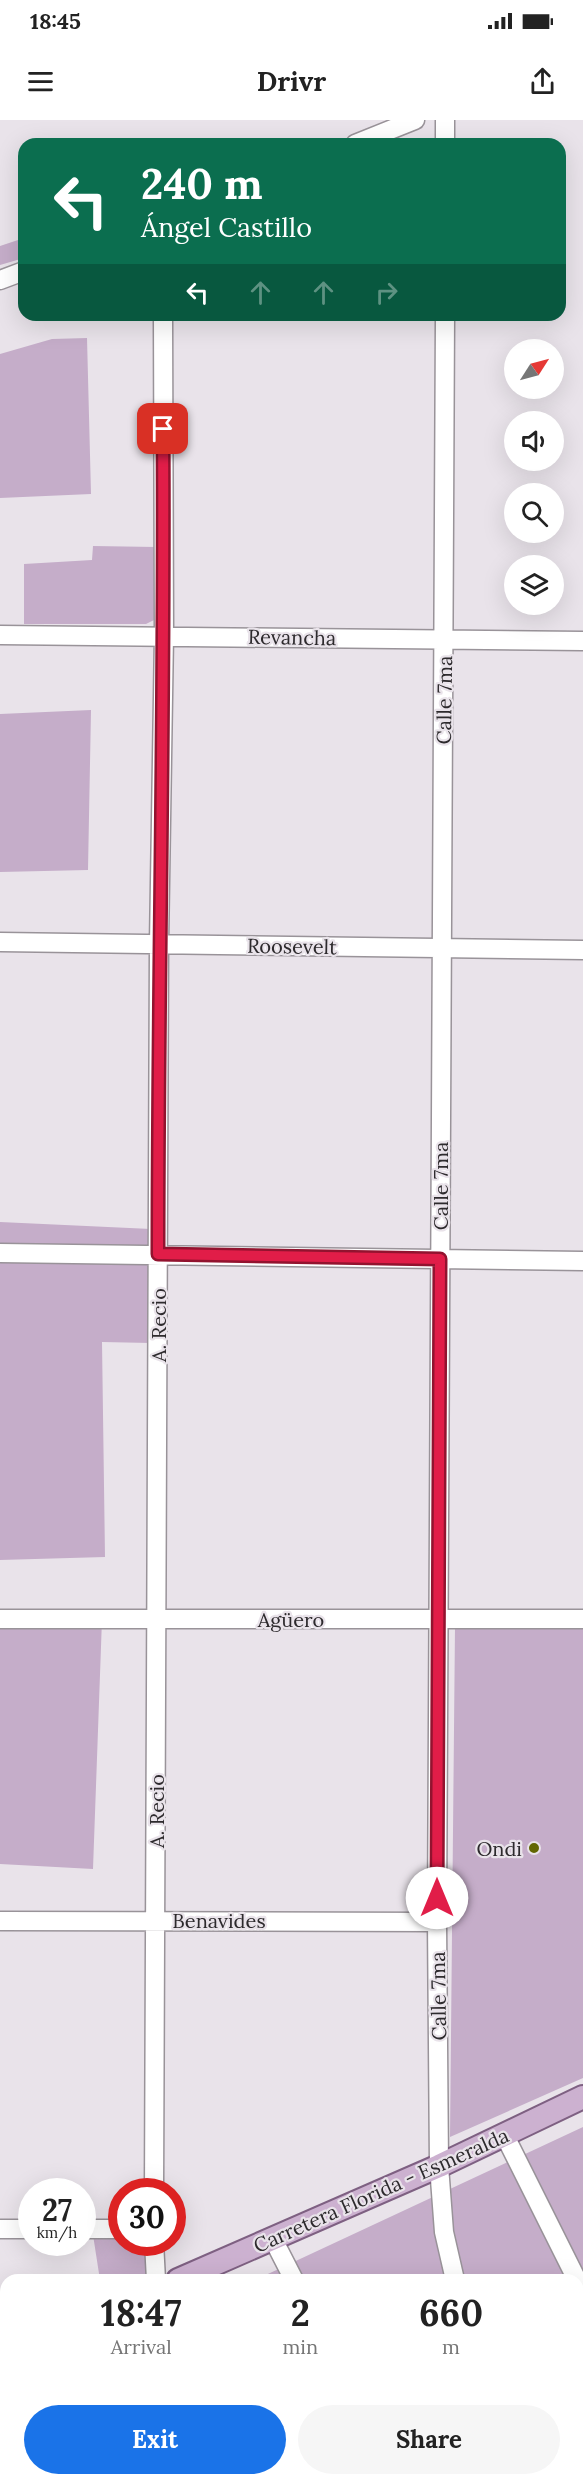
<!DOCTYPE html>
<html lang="en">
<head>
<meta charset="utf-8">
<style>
	body { margin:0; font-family:Lora,serif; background:#f6f6f6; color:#222; height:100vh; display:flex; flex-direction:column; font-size:22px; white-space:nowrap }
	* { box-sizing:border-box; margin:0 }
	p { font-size:20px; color:#767676 }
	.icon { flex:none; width:33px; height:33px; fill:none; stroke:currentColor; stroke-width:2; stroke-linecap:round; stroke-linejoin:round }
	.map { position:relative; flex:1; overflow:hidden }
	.side { position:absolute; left:0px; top:2154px; width:584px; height:212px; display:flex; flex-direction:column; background:#fff; border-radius:18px 18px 0 0; box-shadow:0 6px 24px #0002 }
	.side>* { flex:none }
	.hud { position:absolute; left:18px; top:18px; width:548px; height:183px; border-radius:18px; box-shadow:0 6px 24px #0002; background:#0b6e4f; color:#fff; overflow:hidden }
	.needle { width:39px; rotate:54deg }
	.fabs { position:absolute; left:504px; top:219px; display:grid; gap:12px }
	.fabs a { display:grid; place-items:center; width:60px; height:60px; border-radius:50%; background:#fff; box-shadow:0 6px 24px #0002; font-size:30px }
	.speed { position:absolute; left:18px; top:2058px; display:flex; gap:12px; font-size:30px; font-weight:700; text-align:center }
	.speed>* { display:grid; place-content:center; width:78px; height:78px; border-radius:50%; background:#fff; box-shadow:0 6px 24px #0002; line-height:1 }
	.speed small { font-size:15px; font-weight:400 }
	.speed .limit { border:9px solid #d22; background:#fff; color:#111 }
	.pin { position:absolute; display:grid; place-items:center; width:51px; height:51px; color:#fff; margin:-26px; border-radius:12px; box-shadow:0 3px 9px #0006 }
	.me { position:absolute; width:66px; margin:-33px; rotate:0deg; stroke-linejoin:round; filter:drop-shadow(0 0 4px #0008) }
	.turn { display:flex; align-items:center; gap:21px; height:126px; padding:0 24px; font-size:27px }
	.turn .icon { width:78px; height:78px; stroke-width:2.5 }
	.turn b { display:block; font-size:42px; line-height:51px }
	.lanes { display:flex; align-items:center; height:57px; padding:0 24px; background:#0003; justify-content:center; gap:30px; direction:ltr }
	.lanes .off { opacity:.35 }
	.eta { display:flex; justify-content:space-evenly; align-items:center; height:102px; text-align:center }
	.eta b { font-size:36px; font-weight:800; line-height:42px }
	.button { display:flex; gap:12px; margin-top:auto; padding:12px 24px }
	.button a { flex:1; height:69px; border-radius:36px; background:#1a73e8; color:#fff; font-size:24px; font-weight:800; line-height:69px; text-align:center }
	.button a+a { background:#f6f6f6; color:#222 }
	.status { display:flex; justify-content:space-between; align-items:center; height:42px; padding:0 30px; background:#fff; direction:ltr }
	.status svg { height:16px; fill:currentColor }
	header { display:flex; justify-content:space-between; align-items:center; height:78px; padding:0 24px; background:#fff; font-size:27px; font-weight:800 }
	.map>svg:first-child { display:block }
	.green { fill:#c5adc9 }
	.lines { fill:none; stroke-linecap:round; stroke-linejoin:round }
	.stream { stroke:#9d85a1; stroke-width:5 }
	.minor-casing { stroke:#999399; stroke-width:21 }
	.major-casing { stroke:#7e6082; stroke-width:26 }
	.minor { stroke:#fff; stroke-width:18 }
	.major { stroke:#ccb1d0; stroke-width:22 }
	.route-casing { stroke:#92132f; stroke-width:15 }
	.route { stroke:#e11d48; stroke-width:10 }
	.poi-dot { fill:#626602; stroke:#e9e3ea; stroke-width:2 }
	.labels { text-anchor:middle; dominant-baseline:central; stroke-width:4.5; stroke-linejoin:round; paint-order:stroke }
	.street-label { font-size:20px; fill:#2d2a2d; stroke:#e9e3ea }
	.poi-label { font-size:20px; fill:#2d2a2d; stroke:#e9e3ea; text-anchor:end }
</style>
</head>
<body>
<div class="status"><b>18:45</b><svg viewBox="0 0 49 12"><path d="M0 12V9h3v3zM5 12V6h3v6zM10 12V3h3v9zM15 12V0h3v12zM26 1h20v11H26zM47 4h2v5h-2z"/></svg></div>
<header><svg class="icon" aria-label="menu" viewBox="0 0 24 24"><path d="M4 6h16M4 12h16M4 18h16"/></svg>Drivr<svg class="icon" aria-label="share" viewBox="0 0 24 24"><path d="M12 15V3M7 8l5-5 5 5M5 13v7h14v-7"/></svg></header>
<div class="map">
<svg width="583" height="2365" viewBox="0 0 583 2365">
	<rect width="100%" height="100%" fill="#e9e3ea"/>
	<path class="green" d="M18,120L24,125V138L0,145V126Z
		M87,218L91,374L0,378V234L52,219Z
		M93,426L156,427L160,497L146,504H24V444L92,440Z
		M91,590L88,750L0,752V594Z
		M0,1102L151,1109V1125L142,1127H101L103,1144L149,1145L151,1223L102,1222L105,1437L0,1440Z
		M0,1499H102L93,1749L0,1744Z
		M455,1507L583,1508V1958L450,2017Z
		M583,2007V2365H151L148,2360H578V2160H255Z
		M93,2115H121L122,2122L147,2123L149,2152L139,2160H100Z
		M6,2237V2320L0,2323V2240Z"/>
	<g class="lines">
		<path class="stream" d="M40,2365L44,2360"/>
		<defs>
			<path id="minor" d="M445,0V24
				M355,24L415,0
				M0,160L24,151
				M445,195L437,1802L439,2046L444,2112L455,2160
				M0,515L583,521
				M0,822L583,830
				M0,1133L583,1141
				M0,1499H583
				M0,1801L437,1802
				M504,2014L577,2160
				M154,2072L159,824L164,515L163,195
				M0,2109H32
				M82,2109H122
				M273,2119L294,2160
				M154,2122L156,2160
				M76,2360L79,2365"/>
			<path id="major" d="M178,2160L439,2046L583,1977
				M0,2240L6,2237"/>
		</defs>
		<use href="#minor" class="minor-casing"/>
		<use href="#major" class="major-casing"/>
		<use href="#minor" class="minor"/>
		<use href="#major" class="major"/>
	</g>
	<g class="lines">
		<defs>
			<path id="route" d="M163,309C165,584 158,859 158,1134L440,1139L437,1778"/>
		</defs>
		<use href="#route" class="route-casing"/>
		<use href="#route" class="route"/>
	</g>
	<circle class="poi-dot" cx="534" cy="1728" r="6"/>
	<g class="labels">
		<g class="street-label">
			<text transform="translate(292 517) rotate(1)">Revancha</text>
			<text transform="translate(444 580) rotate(-89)">Calle 7ma</text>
			<text transform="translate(292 826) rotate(1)">Roosevelt</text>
			<text transform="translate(440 1066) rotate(-90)">Calle 7ma</text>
			<text transform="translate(158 1205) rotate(-90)">A. Recio</text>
			<text x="291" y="1499">Agüero</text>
			<text transform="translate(156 1691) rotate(-90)">A. Recio</text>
			<text x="219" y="1800">Benavides</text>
			<text transform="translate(438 1876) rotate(-91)">Calle 7ma</text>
			<text transform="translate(381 2070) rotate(-24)">Carretera Florida - Esmeralda</text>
		</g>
		<g class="poi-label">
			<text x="522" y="1728">Ondi</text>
		</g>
	</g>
</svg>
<div class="fabs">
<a><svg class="needle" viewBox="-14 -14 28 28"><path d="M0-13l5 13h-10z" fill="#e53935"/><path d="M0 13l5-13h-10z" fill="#767676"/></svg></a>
<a><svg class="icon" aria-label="sound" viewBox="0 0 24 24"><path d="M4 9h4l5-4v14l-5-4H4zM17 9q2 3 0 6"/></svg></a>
<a><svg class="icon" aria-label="search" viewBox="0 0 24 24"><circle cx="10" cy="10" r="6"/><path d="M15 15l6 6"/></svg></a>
<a><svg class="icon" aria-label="layers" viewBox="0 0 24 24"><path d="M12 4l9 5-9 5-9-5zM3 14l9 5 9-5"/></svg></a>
</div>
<div class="speed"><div>27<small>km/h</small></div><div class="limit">30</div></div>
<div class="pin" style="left:163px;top:309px;background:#d93025"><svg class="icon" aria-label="arrive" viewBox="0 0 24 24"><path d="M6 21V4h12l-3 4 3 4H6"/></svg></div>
<svg class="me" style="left:437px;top:1778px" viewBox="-20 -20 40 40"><circle r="19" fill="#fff"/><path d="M0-13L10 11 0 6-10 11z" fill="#e11d48"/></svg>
<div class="hud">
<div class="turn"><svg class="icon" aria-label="left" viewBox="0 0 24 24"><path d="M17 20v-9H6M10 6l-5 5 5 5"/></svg><div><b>240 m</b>Ángel Castillo</div></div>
<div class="lanes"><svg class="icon" aria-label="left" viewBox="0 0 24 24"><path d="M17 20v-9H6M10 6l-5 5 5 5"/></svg><svg class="icon off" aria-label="ahead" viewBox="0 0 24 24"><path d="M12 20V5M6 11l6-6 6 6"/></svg><svg class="icon off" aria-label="ahead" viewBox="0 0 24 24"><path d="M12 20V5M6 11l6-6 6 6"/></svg><svg class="icon off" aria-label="right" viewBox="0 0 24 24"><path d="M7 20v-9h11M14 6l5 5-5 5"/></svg></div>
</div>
<section class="side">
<div class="eta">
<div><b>18:47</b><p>Arrival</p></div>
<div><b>2</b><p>min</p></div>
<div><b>660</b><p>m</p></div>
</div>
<div class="button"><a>Exit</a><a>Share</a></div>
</section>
</div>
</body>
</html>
